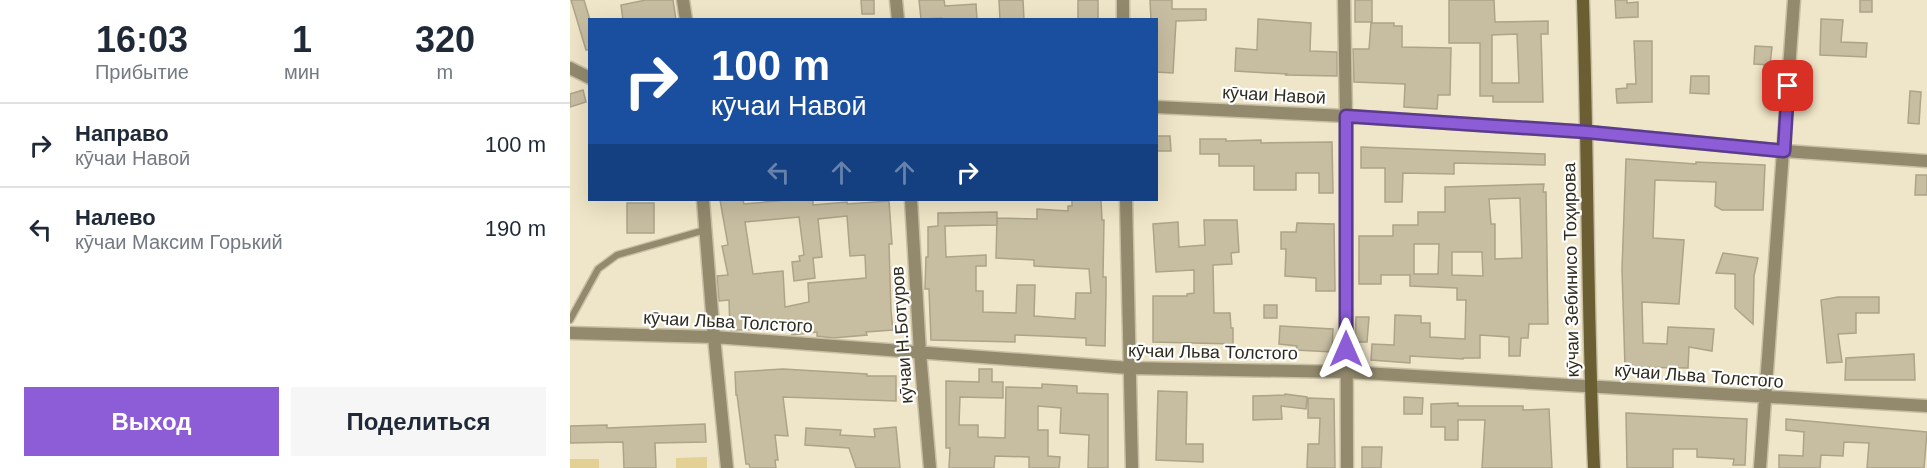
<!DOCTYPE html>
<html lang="ru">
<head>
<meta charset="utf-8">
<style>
	body { margin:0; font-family:Helvetica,sans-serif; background:#f6f6f7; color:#1f2937; height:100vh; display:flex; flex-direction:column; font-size:22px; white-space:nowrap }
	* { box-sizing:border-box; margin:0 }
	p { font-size:20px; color:#747a83 }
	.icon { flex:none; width:33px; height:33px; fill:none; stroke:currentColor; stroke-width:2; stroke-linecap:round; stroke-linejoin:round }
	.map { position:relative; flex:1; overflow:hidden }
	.drawer { display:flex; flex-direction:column; background:#fff; width:570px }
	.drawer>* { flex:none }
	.top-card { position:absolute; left:18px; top:18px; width:570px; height:183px; border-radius:0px; box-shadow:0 6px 24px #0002; background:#1a4fa0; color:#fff; overflow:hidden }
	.pin { position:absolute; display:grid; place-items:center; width:51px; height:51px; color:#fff; margin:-26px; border-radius:12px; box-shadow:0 3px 9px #0006 }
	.me { position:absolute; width:66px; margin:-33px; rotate:0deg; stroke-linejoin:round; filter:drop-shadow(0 0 4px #0008) }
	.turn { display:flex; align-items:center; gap:21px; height:126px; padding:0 24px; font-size:27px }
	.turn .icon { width:78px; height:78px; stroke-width:2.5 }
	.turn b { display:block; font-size:42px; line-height:51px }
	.lanes { display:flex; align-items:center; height:57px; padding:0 24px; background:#0003; justify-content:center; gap:30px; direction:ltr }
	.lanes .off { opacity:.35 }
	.eta { display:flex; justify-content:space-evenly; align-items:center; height:102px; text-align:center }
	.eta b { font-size:36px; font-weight:600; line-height:42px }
	.primary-button { display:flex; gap:12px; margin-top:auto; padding:12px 24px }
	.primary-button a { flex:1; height:69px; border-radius:0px; background:#8c5dd7; color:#fff; font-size:24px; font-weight:600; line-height:69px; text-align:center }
	.primary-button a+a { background:#f6f6f7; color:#1f2937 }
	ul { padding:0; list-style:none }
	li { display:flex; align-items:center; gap:18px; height:84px; padding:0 24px; border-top:2px solid #e0e1e3 }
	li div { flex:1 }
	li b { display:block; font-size:22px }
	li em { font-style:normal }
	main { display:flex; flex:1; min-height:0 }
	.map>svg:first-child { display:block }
	.green { fill:#e2d095 }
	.building { fill:#c7bea2; stroke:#aca388; stroke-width:1.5; fill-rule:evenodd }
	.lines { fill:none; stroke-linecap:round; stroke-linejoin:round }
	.lane-casing { stroke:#c8c0a6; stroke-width:9 }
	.street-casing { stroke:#c8c0a6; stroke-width:15 }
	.secondary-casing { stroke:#c8c0a6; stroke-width:15 }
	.lane { stroke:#938a6d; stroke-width:6 }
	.street { stroke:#938a6d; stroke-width:12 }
	.secondary { stroke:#6c5e33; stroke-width:12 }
	.route-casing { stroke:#5b3c8c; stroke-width:15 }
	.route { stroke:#8c5dd7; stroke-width:10 }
	.labels { text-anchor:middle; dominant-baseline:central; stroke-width:4.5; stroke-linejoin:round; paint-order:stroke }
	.street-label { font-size:18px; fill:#2e2b1f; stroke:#fff }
</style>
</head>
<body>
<main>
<section class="drawer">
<div class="eta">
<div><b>16:03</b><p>Прибытие</p></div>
<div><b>1</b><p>мин</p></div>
<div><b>320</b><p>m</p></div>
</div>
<ul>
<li><svg class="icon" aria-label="right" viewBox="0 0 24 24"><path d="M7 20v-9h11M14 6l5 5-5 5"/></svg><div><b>Направо</b><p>кӯчаи Навоӣ</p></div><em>100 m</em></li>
<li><svg class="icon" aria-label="left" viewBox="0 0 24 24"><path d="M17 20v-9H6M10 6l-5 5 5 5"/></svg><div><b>Налево</b><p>кӯчаи Максим Горький</p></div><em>190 m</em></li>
</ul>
<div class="primary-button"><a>Выход</a><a>Поделиться</a></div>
</section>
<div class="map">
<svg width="1357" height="468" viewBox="0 0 1357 468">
	<rect width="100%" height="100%" fill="#efe5c8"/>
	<path class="green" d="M137,457V468H106V458Z
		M0,459H29V468H0Z"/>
	<path class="building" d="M1,0H14L20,20V50H16Z
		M76,0H103L106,20H53L51,5Z
		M291,0H304V14H292Z
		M349,0H374L375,6L406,4L407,20H372V18L351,19Z
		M429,0H453L454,20H430Z
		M508,0H528V20H508Z
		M580,0H602V9H636V20L606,21L603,73L586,72V20H581Z
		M785,0H802V22H785Z
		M879,0H924L925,22L978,21V34H971L973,102H923V96H910V43H879ZM947,34L949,83H922V35Z
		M1045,0H1057V3L1068,2V17L1046,18Z
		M1290,0H1302V12H1290Z
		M688,19L741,23L740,51L767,52V76L716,75L717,74L665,71L666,48L687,50Z
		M1251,19L1273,20L1271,42L1297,43L1296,57L1250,55Z
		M801,23H824V26H832V47L881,48L880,95H868L867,109L834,107L835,84L784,82L783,49H799Z
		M1064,41H1082V102L1047,103L1046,89L1057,88V84H1066Z
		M1185,46L1202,47L1200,65L1184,64Z
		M1121,76H1139V94L1120,93Z
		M13,90L16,102L0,107V94Z
		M1340,91L1351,92L1349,124L1338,123Z
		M586,136H600L601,151H586Z
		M630,139H656V141L691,140V143L762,142L763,193H749V173H726V190H684V166H649V154H630Z
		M791,147L975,154V165L884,163V174L833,173L832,202H815V168H791Z
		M1056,159L1126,164V162L1195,165L1193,210H1152L1145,206L1146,182L1085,180L1083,238L1114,240L1109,304L1072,302L1073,343L1097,344L1098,327L1144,329L1142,351L1119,347L1118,368L1055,367L1052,269Z
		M1346,175H1357V195H1345Z
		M974,184L973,192H976L978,324H959L958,338H951L950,356H939V337L910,335V358H893V359L840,356V363L801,360L802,344L824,345L825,315L851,316V323H860V337L895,339L896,300H887V288L840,286V275H811V284H789V236H823V225H848V212H875V187ZM950,198L952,258L925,259V224H921L919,199ZM844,244H869L868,274H844ZM882,252H912L913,276L882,275Z
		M150,200H173L174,204L218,200H243V205L277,202V204L319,201L322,244H319L321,311L323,330L296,332L297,335L263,338L247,336V332L222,335L221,329L160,330L159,300L149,301L147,276L158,275L152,246L158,245ZM277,216L280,256L295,255L296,278L238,283L239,302L215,307L213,271L183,274L175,222L229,217L234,255L229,256L230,261L222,262L224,281L245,278L243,258L252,257L248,219Z
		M502,200H531L532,220H534L533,277H536V292L535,346L516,345V338L473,336L445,335V342L361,340L359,289H355L356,257H358V227L368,226V213L427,212V225L375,226L376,257L416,255V266H406V291H413V312L446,313L447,285H465L464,316L505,319L506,293H521L519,269L464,266V260L426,258L427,218L467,219V209L498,211V206H502Z
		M57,203H84V233H57Z
		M634,220H667L669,252L661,253L662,264L643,265L644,313H660L661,328H663V344L583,342V296H617V294L624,293V270L586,272L583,224L608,222L609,247L635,245Z
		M727,223L764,224L765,291H746V278L715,276L716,249H711V232H726Z
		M1153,253L1188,258L1184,276L1183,324L1165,308V274L1146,273Z
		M1268,297H1309V313H1286V333L1268,334L1272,362L1257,363L1251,300Z
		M694,305H707V318H694Z
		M786,317H799L797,342H785Z
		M710,326L763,329L762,352L726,350L727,346L709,344Z
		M1344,354L1345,380H1275L1276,358Z
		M213,369L297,374V376H326V401L213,397L218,436L205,435L208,460H205L206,468H180L179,464H176L167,395H166L165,372Z
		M409,369H422V382H433V398L390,397L389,425H408V437L435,438L436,387L472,388V384L507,386V393L538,394V468H518L519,435L490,433L491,408L468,406V430H478V456L490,457L489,468H459V457L425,456L424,468H379L380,448H376V381L409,382Z
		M588,391L617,392L616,444H633V462L586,460Z
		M715,394L737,397L736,409L711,406L712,419L683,420V396L715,395Z
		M834,397L853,398L852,414H834Z
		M738,398L764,399L765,468H737L738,444H749L750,418H738Z
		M888,403V406H953V410L979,409L982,468H912L915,420H888V440H875V427H861V404Z
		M1056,413L1177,419L1175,465H1163L1164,459L1127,457V449H1103V468H1057Z
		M1216,419L1357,432L1354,468H1297L1299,443L1274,442L1273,456L1251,455L1250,468H1209V455L1233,456L1234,432L1216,430Z
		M135,424L136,442L85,443L86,468H54L53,442L0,443V426L37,425V428Z
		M326,427L330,468H286L279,448L235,445L236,428L271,430L270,435L305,437L304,429Z
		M792,447H812L811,468H792Z"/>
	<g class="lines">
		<defs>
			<path id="lane" d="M0,320L28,269L47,255L135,230"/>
			<path id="street" d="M113,0L116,20
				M326,0L328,20
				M553,0V20
				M774,0L776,116L777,468
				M0,68L20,78
				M586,107L776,116L1017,132L1214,151L1357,161
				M133,200L144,337L157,468
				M341,200L350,353L360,468
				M556,200L562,468
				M0,333L144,337L559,368L776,372L1357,406
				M1190,468L1224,0"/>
			<path id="secondary" d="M1013,0C1018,156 1017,312 1024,468"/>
		</defs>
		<use href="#lane" class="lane-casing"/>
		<use href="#street" class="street-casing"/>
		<use href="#secondary" class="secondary-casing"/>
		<use href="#lane" class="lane"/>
		<use href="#street" class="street"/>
		<use href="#secondary" class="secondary"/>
	</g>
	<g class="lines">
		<defs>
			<path id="route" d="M776,349V116L1017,132L1214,151L1218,86"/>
		</defs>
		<use href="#route" class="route-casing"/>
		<use href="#route" class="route"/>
	</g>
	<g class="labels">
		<g class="street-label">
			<text transform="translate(704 95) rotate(3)">кӯчаи Навоӣ</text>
			<text transform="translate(1001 270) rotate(-91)">кӯчаи Зебинисо Тоҳирова</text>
			<text transform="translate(158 322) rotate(3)">кӯчаи Льва Толстого</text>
			<text transform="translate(332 335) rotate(-94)">кӯчаи Н.Ботуров</text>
			<text transform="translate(643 352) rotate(1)">кӯчаи Льва Толстого</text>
			<text transform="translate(1129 376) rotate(4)">кӯчаи Льва Толстого</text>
		</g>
	</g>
</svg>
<div class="pin" style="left:1218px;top:86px;background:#d93025"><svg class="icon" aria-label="arrive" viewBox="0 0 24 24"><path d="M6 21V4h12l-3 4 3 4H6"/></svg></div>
<svg class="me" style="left:776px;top:349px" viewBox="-20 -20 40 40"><path d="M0-17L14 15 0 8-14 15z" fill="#8c5dd7" stroke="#fff" stroke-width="4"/></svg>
<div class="top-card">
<div class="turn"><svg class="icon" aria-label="right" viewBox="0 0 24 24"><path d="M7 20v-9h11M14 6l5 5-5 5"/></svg><div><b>100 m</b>кӯчаи Навоӣ</div></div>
<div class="lanes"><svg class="icon off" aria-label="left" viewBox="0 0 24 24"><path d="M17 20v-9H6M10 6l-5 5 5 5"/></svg><svg class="icon off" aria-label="ahead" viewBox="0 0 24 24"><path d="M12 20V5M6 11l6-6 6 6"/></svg><svg class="icon off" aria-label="ahead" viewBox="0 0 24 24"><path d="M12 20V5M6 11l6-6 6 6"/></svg><svg class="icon" aria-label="right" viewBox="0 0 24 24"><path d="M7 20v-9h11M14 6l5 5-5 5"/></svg></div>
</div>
</div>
</main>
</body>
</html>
